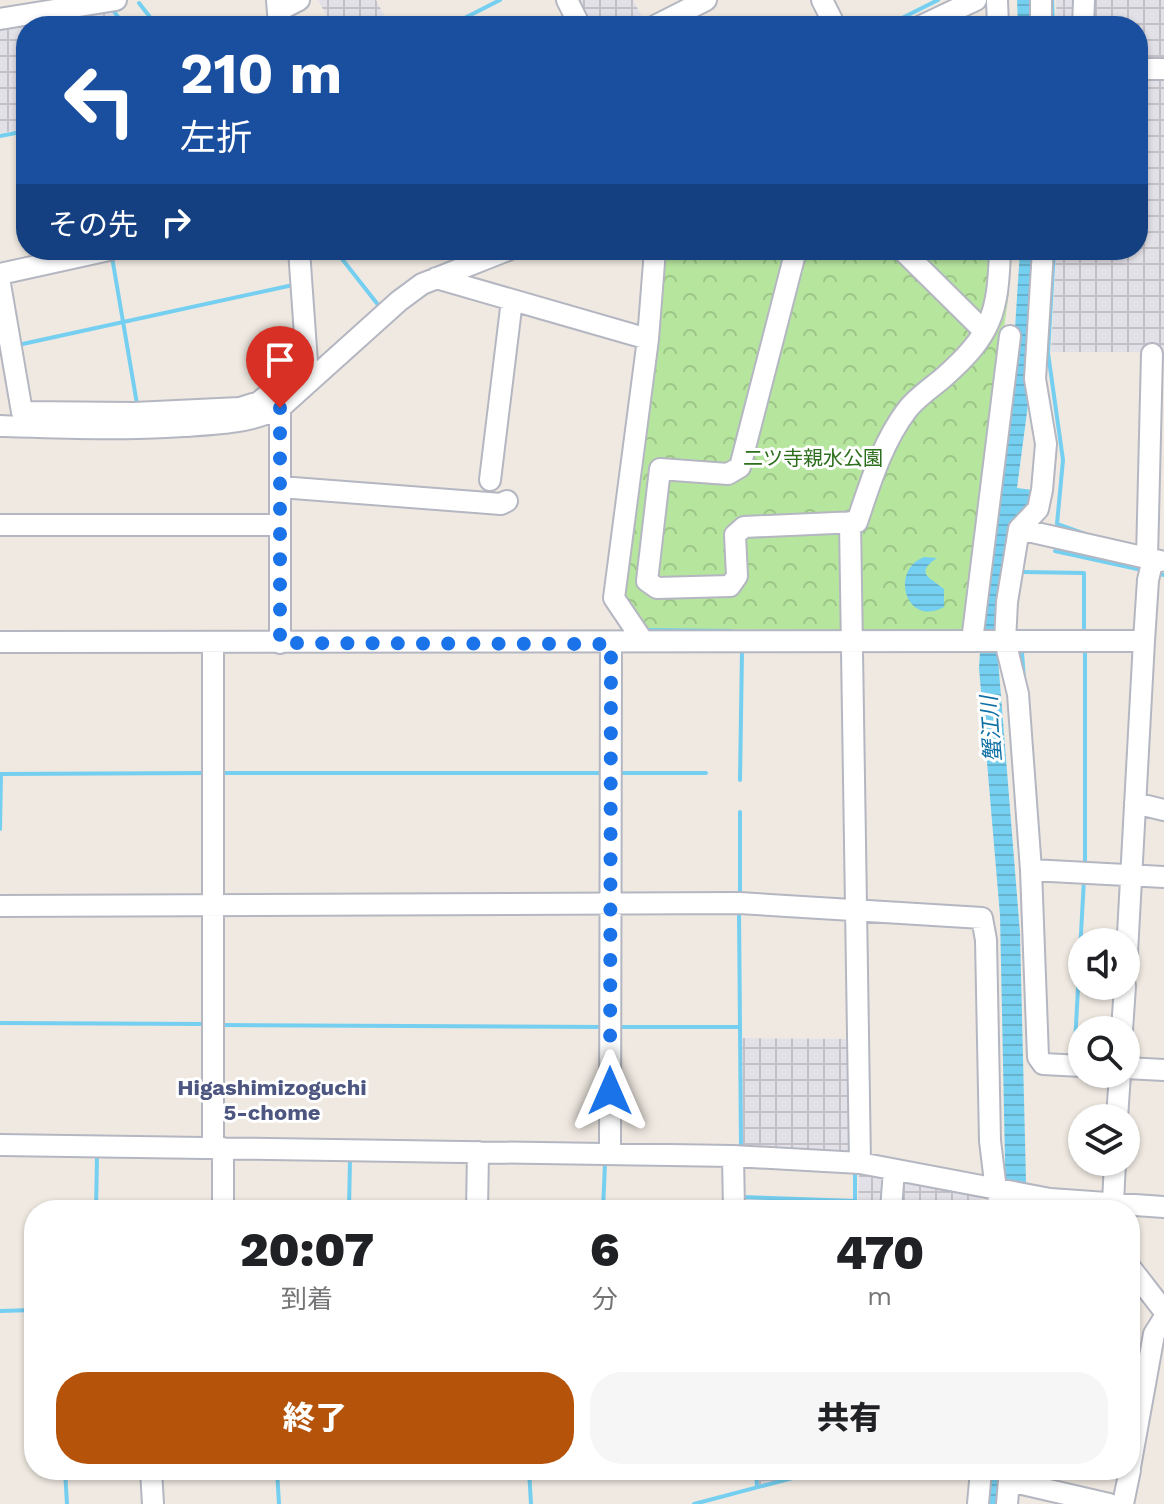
<!DOCTYPE html>
<html lang="ja">
<head>
<meta charset="utf-8">
<style>
	body { margin:0; font-family:"Work Sans","Noto Sans JP",sans-serif; background:#f6f6f6; color:#202124; height:100vh; display:flex; flex-direction:column; font-size:30px; white-space:nowrap }
	* { box-sizing:border-box; margin:0 }
	p { font-size:26px; color:#757577 }
	.icon { flex:none; width:44px; height:44px; fill:none; stroke:currentColor; stroke-width:2; stroke-linecap:round; stroke-linejoin:round }
	.map { position:relative; flex:1; overflow:hidden }
	.sheet { position:absolute; left:24px; top:1200px; width:1116px; height:280px; display:flex; flex-direction:column; background:#fff; border-radius:32px; box-shadow:0 2px 6px #0004 }
	.sheet>* { flex:none }
	.top-card { position:absolute; left:16px; top:16px; width:1132px; height:244px; border-radius:32px; box-shadow:0 2px 6px #0004; background:#1a4fa0; color:#fff; overflow:hidden }
	.fabs { position:absolute; left:1068px; top:928px; display:grid; gap:16px }
	.fabs a { display:grid; place-items:center; width:72px; height:72px; border-radius:50%; background:#fff; box-shadow:0 2px 6px #0004; font-size:40px }
	.pin { position:absolute; display:grid; place-items:center; width:68px; height:68px; color:#fff; margin:-82px -34px; border-radius:50% 50% 50% 0; rotate:-45deg; box-shadow:0 0 8px #0007 }
	.pin .icon { rotate:45deg }
	.me { position:absolute; width:88px; margin:-44px; rotate:0deg; stroke-linejoin:round; filter:drop-shadow(0 0 6px #0008) }
	.turn { display:flex; align-items:center; gap:28px; height:168px; padding:0 32px; font-size:36px }
	.turn .icon { width:104px; height:104px; stroke-width:2.5 }
	.turn b { display:block; font-size:56px; line-height:68px }
	.then { display:flex; align-items:center; height:76px; padding:0 32px; background:#0003; gap:16px; font-size:30px }
	.eta { display:flex; justify-content:space-evenly; align-items:center; height:136px; text-align:center }
	.eta b { font-size:48px; font-weight:800; line-height:56px }
	.primary-button { display:flex; gap:16px; margin-top:auto; padding:16px 32px }
	.primary-button a { flex:1; height:92px; border-radius:32px; background:#b45309; color:#fff; font-size:32px; font-weight:800; line-height:92px; text-align:center }
	.primary-button a+a { background:#f6f6f6; color:#202124 }
	.map>svg:first-child { display:block }
	.industrial { fill:url(#industrial-grid) }
	.park { fill:url(#park-crowns) }
	.water { fill:url(#water-rules) }
	.lines { fill:none; stroke-linecap:round; stroke-linejoin:round }
	.stream { stroke:#75cff0; stroke-width:4 }
	.minor-casing { stroke:#b4b7c1; stroke-width:24 }
	.minor { stroke:#fff; stroke-width:20 }
	.route { stroke:#1a73e8; stroke-width:14; stroke-dasharray:0 25.2 }
	.labels { text-anchor:middle; dominant-baseline:central; stroke-width:6; stroke-linejoin:round; paint-order:stroke }
	.park-label { font-size:20px; fill:#2c6e1b; stroke:#fff }
	.water-label { font-size:22px; font-style:italic; fill:#0d6fa3; stroke:#fff }
	.neighbourhood-label { font-size:22px; font-weight:bold; fill:#4d5680; stroke:#fff }
</style>
</head>
<body>
<div class="map">
<svg width="1164" height="1504" viewBox="0 0 1164 1504">
	<defs>
		<pattern id="industrial-grid" width="8" height="8" patternUnits="userSpaceOnUse" patternTransform="scale(2)"><rect width="8" height="8" fill="#e3e1e8"/><path d="M0 4h8M4 0v8" fill="none" stroke="#c3c1c7"/></pattern>
		<pattern id="park-crowns" width="20" height="18" patternUnits="userSpaceOnUse" patternTransform="scale(2)"><rect width="20" height="18" fill="#b6e59e"/><path d="M2 6a3 3 0 1 1 6 0M12 15a3 3 0 1 1 6 0" fill="none" stroke="#9dc588"/></pattern>
		<pattern id="water-rules" width="6" height="5" patternUnits="userSpaceOnUse" patternTransform="scale(2)"><rect width="6" height="5" fill="#75cff0"/><path d="M0 2.5h6" fill="none" stroke="#66b2ce"/></pattern>
	</defs>
	<rect width="100%" height="100%" fill="#efe9e1"/>
	<path class="industrial" d="M318,0H376L390,26H332Z
		M574,0H633L645,22L637,26H587Z
		M1056,0H1164V352H1051L1056,250H1138V26H1057Z
		M107,7L122,26H26V129L0,133V26Z
		M742,1038L849,1039L851,1149L848,1153L742,1150Z
		M859,1170L980,1193L982,1210H744V1199L858,1203Z
		M757,1470H818L759,1485Z"/>
	<path class="park" d="M663,250H1010L1009,292L985,467L967,632L841,634L840,630L647,629L623,597Z"/>
	<path class="water" d="M1017,0H1035V26H1018Z
		M1020,250H1040L1032,374L1017,488L1041,491L999,634L998,659L1020,933L1026,1182V1210H1006L1000,915L979,668L981,635L1012,375Z
		M924,557L937,558C914,574 930,577 944,589V607C906,628 889,570 924,557Z
		M986,1470H1005L1001,1504H983Z"/>
	<g class="lines">
		<path class="stream" d="M1052,0L1053,26
			M139,3L157,26
			M112,9L125,26
			M449,26L500,0
			M886,26L938,0
			M0,136L26,131
			M335,250L379,306
			M1054,250L1048,353L1063,460L1057,524L1085,534
			M112,257L137,404
			M395,292L414,278
			M18,345L293,285
			M1055,551L1142,570
			M1023,572L1084,573V634
			M1155,573L1164,575
			M645,630L732,631
			M1085,652V865
			M1022,653L1024,679
			M221,773H604
			M616,773H706
			M0,774L205,773
			M740,780L742,650
			M740,812V895
			M0,829L1,774
			M739,911L741,1147
			M0,1023L206,1024
			M221,1025L604,1027
			M618,1027H740
			M1074,1061L1084,879
			M741,1197L855,1201V1171
			M96,1210L97,1156
			M349,1210L350,1159
			M603,1210L605,1163
			M0,1311L34,1310
			M65,1470L67,1504
			M277,1470L279,1504
			M529,1470L531,1504
			M756,1470L757,1487
			M694,1504L823,1470"/>
		<defs>
			<path id="minor" d="M277,0L279,26
				M567,0L580,26
				M822,0L835,26
				M997,0L998,26
				M1041,0V26
				M278,11L299,0
				M0,19L116,0
				M655,26L706,0
				M921,26L976,0
				M1083,26L1084,0
				M1138,69H1164
				M796,250L740,467L728,474L660,469L647,581L657,588L730,586L737,576L735,535L744,527L857,522C870,484 882,443 907,410C916,398 931,388 943,378C992,335 998,313 1000,250
				M902,250L984,331
				M1043,250L1035,379L1046,444L1042,490L1038,509L1019,529L1007,602L1005,641L1018,694L1031,870L1038,1057L1043,1064L1082,1066
				M0,274L109,250
				M436,278L648,339
				M0,284L22,412L134,413L240,408L259,402L307,363L299,250
				M0,426C63,428 122,430 184,426C218,424 249,423 280,408L399,301L422,284L508,250
				M490,480L512,300
				M280,487L501,504L507,501
				M850,522L860,1163
				M0,525H280
				M1019,529L1160,561
				M1147,558L1152,354
				M643,641L614,598L648,339L655,250
				M972,641L1010,336
				M0,642L1144,641
				M280,643V408
				M1135,803L1164,810
				M1031,870L1164,877
				M0,906L739,903L982,918L986,940L990,1141L996,1190L1003,1210
				M1126,971L1144,641L1148,580L1153,559
				M1122,1030L1125,986
				M1126,1068L1164,1070
				M1117,1118L1120,1074
				M0,1145L733,1156L860,1163L1050,1199L1164,1207
				M213,1148V643
				M610,1154L611,644
				M733,1156L734,1210
				M1113,1203L1115,1162
				M223,1210V1148
				M477,1210L478,1152
				M891,1210L894,1170
				M1130,1267L1164,1311
				M1130,1467L1154,1334L1164,1318
				M151,1470L153,1504
				M1009,1481L1109,1504
				M978,1504L981,1470
				M1007,1504L1010,1470
				M1123,1504L1130,1470"/>
		</defs>
		<use href="#minor" class="minor-casing"/>
		<use href="#minor" class="minor"/>
	</g>
	<g class="lines">
		<path class="route" d="M280,408V643L611,644L610,1091"/>
	</g>
	<g class="labels">
		<g class="park-label">
			<text x="813" y="458">二ツ寺親水公園</text>
		</g>
		<g class="water-label">
			<text transform="translate(991 729) rotate(-94)">蟹江川</text>
		</g>
		<g class="neighbourhood-label">
			<text x="272" y="1087">Higashimizoguchi<tspan x="272" dy="25">5-chome</tspan></text>
		</g>
	</g>
</svg>
<div class="fabs">
<a><svg class="icon" aria-label="sound" viewBox="0 0 24 24"><path d="M4 9h4l5-4v14l-5-4H4zM17 9q2 3 0 6"/></svg></a>
<a><svg class="icon" aria-label="search" viewBox="0 0 24 24"><circle cx="10" cy="10" r="6"/><path d="M15 15l6 6"/></svg></a>
<a><svg class="icon" aria-label="layers" viewBox="0 0 24 24"><path d="M12 4l9 5-9 5-9-5zM3 14l9 5 9-5"/></svg></a>
</div>
<div class="pin" style="left:280px;top:408px;background:#d93025"><svg class="icon" aria-label="arrive" viewBox="0 0 24 24"><path d="M6 21V4h12l-3 4 3 4H6"/></svg></div>
<svg class="me" style="left:610px;top:1091px" viewBox="-20 -20 40 40"><path d="M0-17L14 15 0 8-14 15z" fill="#1a73e8" stroke="#fff" stroke-width="4"/></svg>
<div class="top-card">
<div class="turn"><svg class="icon" aria-label="left" viewBox="0 0 24 24"><path d="M17 20v-9H6M10 6l-5 5 5 5"/></svg><div><b>210 m</b>左折</div></div>
<div class="then">その先<svg class="icon" aria-label="right" viewBox="0 0 24 24"><path d="M7 20v-9h11M14 6l5 5-5 5"/></svg></div>
</div>
<section class="sheet">
<div class="eta">
<div><b>20:07</b><p>到着</p></div>
<div><b>6</b><p>分</p></div>
<div><b>470</b><p>m</p></div>
</div>
<div class="primary-button"><a>終了</a><a>共有</a></div>
</section>
</div>
</body>
</html>
